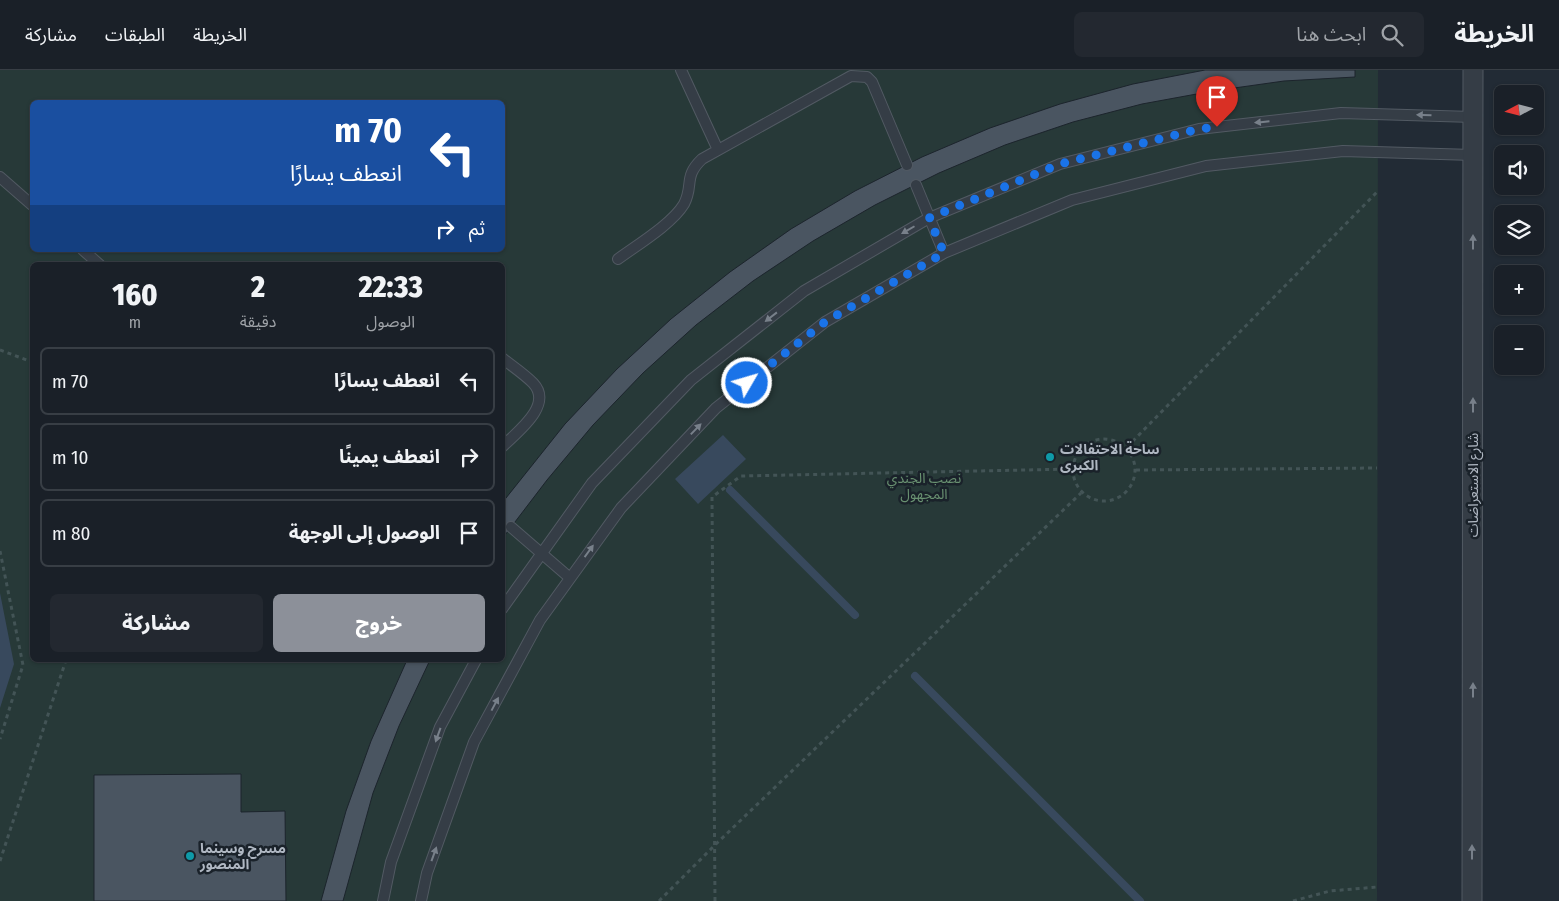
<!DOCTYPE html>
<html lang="ar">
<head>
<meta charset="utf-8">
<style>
	body { margin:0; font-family:"Fira Sans Condensed","Noto Sans Arabic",sans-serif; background:#232830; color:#f1f3f6; direction:rtl; height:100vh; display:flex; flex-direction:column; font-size:19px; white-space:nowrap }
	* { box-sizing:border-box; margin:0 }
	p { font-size:16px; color:#9fa3a8 }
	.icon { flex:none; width:28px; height:28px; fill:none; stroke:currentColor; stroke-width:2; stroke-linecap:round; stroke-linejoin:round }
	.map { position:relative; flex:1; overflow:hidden; direction:ltr }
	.details { position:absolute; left:30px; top:192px; width:475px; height:400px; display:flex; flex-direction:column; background:#1a2028; border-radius:8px; box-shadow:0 1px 4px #0004,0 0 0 1px #383e45; direction:rtl }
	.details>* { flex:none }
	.hud { position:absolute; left:30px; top:30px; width:475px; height:152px; border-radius:8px; box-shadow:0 1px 4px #0004,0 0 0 1px #383e45; direction:rtl; background:#1a4fa0; color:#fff; overflow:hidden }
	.needle { width:32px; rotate:263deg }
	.tools { position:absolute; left:1494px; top:15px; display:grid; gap:10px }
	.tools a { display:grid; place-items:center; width:50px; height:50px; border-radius:8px; background:#1a2028; box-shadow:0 1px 4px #0004,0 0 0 1px #383e45; font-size:25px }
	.pin { position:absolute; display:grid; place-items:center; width:42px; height:42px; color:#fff; margin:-51px -21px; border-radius:50% 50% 50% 0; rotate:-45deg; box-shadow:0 0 5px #0007 }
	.pin .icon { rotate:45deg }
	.me { position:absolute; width:55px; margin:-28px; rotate:52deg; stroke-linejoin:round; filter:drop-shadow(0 0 4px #0008) }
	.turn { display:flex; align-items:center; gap:18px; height:105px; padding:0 20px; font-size:22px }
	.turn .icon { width:65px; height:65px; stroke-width:2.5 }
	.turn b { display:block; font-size:35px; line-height:42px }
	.then { display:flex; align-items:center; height:48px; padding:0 20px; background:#0003; gap:10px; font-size:19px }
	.eta { display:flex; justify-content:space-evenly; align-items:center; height:85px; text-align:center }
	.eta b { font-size:30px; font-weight:800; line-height:35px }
	.action { display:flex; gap:10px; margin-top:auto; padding:10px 20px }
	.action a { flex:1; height:58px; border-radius:8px; background:#8c9099; color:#fff; font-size:20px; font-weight:800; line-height:58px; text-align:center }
	.action a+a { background:#232830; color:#f1f3f6 }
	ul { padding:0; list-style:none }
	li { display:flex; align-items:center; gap:15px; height:68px; margin:0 10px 8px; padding:0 10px; border:2px solid #383e45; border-radius:8px }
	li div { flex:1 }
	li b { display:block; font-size:19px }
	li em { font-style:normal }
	header { display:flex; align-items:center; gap:30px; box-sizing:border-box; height:70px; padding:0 25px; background:#1a2028; border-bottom:1px solid #383e45 }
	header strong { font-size:24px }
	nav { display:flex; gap:28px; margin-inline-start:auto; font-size:18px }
	.search { width:350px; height:45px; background:#232830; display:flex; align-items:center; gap:12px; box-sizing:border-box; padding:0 18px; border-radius:8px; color:#9fa3a8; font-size:19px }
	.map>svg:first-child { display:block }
	.green { fill:#273938; fill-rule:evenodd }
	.water { fill:#38495d }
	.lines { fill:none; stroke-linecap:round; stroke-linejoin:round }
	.stream { stroke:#38495d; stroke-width:8 }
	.building { fill:#4a5561; stroke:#1c242c }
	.service-casing { stroke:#525a63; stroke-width:12 }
	.minor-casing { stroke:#525a63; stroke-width:21 }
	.path { stroke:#435456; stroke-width:3; stroke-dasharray:4 4; stroke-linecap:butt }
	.service { stroke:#353d46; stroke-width:10 }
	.minor { stroke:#353d46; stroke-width:19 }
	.oneway { fill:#78808a }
	.route { stroke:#1a73e8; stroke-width:9; stroke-dasharray:0 16.2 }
	.culture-dot { fill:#0f9aa8; stroke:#1a222a; stroke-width:2 }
	.labels { text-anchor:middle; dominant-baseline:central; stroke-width:5; stroke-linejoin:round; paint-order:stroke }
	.poi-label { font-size:14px; font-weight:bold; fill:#afb7c2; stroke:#1a222a; text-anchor:start }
	.park-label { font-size:14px; fill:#699171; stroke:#1a222a }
	.street-label { font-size:14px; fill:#afb7c2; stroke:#1a222a }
</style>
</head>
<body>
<header>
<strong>الخريطة</strong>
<div class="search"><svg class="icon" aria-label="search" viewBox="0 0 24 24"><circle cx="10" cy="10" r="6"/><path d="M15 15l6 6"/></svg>ابحث هنا</div>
<nav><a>الخريطة</a><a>الطبقات</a><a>مشاركة</a></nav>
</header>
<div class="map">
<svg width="1559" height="831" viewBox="0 0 1559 831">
	<rect width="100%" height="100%" fill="#222b35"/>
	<path class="green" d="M0,0H1378L1377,831H0ZM32,32H502V180H32ZM32,195H502V590H32Z"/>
	<path class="water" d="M723,365L746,389L698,434L675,409Z
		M0,523L14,594L0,638Z"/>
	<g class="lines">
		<path class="stream" d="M730,420L855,545
			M915,606L1140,831"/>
	</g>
	<path class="building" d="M1205,0H1355V7L1284,11L1213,21L1142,34L1073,52L1005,75L939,103L875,135L813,171L753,211L696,255L643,303L593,355L547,410L502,469V433L565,354L617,299L671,249L730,202L791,159L855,121L922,87L990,58L1060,34L1133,14Z
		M407,590H430L399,656L373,723L343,831H321L346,741L371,671Z
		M241,704V742L285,741L286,831H94V705Z"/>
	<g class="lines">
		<defs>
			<path id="service" d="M681,0L718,80
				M0,107L32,135
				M916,115L944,183
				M83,180L100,195
				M618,189C637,175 672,154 684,134C694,115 683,107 702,89L851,6L867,7L872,12L907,95
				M502,288C512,296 524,304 533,313C554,335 517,362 502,377
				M511,457L570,508
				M502,539L592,413L691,310L804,221L929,148L1060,94L1199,59L1341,43L1473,47
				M383,831L391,792L440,657L476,590
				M421,831L427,803L474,672L540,550L621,438L716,338L825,252L944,183L1072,130L1206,96L1343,81L1473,85"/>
			<path id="minor" d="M1472,831L1473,0"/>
		</defs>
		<use href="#service" class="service-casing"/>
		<use href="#minor" class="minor-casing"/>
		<path class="path" d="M0,280L32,292
			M1073 400a31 31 0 1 1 62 0a31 31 0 1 1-62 0Z
			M1127,377L1378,121
			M1136,400L1377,398
			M0,481L23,595L0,669
			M0,791L66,590
			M659,831L716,774L1081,423
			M715,831L712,427L741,406L1072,399
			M1293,831L1330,821L1377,817"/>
		<use href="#service" class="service"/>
		<use href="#minor" class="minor"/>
	</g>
	<defs><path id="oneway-solid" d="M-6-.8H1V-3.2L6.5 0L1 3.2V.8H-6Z" transform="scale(1.25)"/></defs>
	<g class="oneway">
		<use href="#oneway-solid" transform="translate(1424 45) rotate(-178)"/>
		<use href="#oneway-solid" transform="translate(1262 52) rotate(174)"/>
		<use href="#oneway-solid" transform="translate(908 160) rotate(150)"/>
		<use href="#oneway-solid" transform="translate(1473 172) rotate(-90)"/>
		<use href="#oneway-solid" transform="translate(771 247) rotate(142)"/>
		<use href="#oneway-solid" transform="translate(1473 335) rotate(-90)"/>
		<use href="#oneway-solid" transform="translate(696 359) rotate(-46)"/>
		<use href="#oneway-solid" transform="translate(589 481) rotate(-54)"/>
		<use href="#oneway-solid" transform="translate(1473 620) rotate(-90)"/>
		<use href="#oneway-solid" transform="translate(495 634) rotate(-62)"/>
		<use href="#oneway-solid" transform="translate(438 665) rotate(110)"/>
		<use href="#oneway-solid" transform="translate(1472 782) rotate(-90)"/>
		<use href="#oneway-solid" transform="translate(434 784) rotate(-70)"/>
	</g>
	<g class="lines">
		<path class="route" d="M747,313L825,252L944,183L929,148L1060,94L1199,59L1217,57"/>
	</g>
	<g class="culture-dot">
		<circle cx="1050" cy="387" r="5"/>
		<circle cx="190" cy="786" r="5"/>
	</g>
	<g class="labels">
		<g class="poi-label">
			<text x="1060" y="379">ساحة الاحتفالات<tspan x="1060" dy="16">الكبرى</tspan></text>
			<text x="200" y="778">مسرح وسينما<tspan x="200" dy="16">المنصور</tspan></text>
		</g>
		<g class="park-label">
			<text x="924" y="408">نصب الجندي<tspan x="924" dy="16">المجهول</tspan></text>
		</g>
		<g class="street-label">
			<text transform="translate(1473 415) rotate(-90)">شارع الاستعراضات</text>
		</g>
	</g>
</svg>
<div class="tools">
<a><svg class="needle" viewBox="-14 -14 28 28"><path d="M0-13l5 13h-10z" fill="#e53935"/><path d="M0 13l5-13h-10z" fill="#9fa3a8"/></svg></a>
<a><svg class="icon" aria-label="sound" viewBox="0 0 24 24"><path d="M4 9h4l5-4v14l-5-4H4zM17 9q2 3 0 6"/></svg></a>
<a><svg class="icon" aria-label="layers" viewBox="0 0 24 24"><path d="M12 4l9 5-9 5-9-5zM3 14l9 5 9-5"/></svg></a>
<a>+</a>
<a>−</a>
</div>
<div class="pin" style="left:1217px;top:57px;background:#d93025"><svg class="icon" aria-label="arrive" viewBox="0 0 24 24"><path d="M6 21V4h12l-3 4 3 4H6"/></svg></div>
<svg class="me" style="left:747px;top:313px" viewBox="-20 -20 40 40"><circle r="17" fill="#1a73e8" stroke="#fff" stroke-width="3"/><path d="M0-11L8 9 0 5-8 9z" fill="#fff"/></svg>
<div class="hud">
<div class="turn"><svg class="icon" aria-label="left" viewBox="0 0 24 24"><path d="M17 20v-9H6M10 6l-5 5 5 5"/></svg><div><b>70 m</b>انعطف يسارًا</div></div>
<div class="then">ثم<svg class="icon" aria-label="right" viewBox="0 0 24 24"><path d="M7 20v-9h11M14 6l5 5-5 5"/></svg></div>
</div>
<section class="details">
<div class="eta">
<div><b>22:33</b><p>الوصول</p></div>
<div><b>2</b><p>دقيقة</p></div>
<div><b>160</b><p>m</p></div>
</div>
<ul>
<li><svg class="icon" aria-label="left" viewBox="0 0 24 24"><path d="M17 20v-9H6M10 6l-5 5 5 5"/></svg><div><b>انعطف يسارًا</b></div><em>70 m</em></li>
<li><svg class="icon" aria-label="right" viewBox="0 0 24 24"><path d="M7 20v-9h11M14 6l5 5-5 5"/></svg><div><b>انعطف يمينًا</b></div><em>10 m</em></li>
<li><svg class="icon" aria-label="arrive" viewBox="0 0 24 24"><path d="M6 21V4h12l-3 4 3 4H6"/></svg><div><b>الوصول إلى الوجهة</b></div><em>80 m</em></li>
</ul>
<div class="action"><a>خروج</a><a>مشاركة</a></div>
</section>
</div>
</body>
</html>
